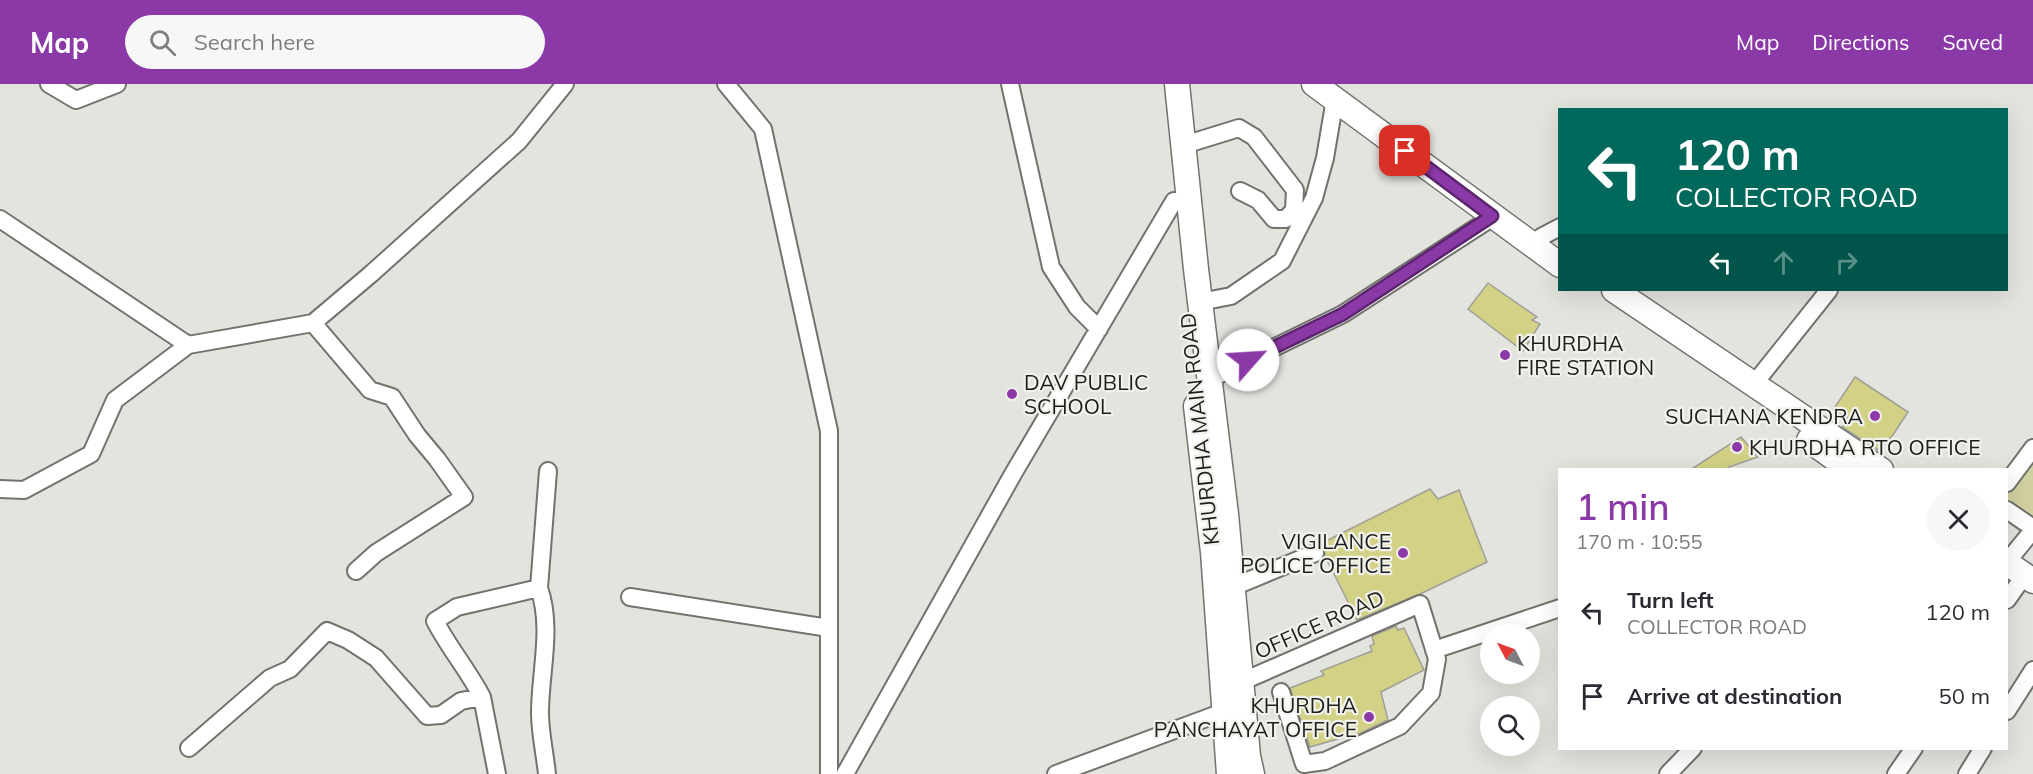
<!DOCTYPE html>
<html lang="en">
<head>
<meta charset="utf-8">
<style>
	body { margin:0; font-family:Mulish,sans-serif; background:#f7f7f7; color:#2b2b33; height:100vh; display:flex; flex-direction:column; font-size:22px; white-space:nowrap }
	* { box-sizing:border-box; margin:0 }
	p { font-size:20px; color:#7c7c81 }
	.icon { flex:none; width:33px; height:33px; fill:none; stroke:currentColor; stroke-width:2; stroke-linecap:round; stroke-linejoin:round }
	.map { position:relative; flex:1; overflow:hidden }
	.details { position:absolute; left:1558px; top:384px; width:450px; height:282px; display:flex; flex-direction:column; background:#fff; border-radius:0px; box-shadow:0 6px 24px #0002 }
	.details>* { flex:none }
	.banner { position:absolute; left:1558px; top:24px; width:450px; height:183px; border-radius:0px; box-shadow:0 6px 24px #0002; background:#00695c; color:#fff; overflow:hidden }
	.needle { width:39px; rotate:311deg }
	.controls { position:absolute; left:1480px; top:540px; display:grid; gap:12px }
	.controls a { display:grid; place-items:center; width:60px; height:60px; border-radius:50%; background:#fff; box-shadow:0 6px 24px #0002; font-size:30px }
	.pin { position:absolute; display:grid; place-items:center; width:51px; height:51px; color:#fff; margin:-26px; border-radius:12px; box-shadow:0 3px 9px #0006 }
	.me { position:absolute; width:66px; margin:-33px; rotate:64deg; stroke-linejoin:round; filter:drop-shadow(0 0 4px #0008) }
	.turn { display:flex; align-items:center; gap:21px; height:126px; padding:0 18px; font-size:27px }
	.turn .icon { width:78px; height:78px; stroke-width:2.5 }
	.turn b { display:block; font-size:42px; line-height:51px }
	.lanes { display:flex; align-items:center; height:57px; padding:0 18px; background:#0003; justify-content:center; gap:30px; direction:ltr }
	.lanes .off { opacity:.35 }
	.round { display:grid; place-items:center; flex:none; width:63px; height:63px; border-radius:32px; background:#f7f7f7 }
	.head { display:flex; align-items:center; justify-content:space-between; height:102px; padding:0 18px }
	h1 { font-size:36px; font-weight:600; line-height:45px; color:#8c39a8 }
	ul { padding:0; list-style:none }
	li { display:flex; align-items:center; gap:18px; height:84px; padding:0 18px }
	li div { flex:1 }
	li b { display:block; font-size:22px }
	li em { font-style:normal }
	header { display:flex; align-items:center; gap:36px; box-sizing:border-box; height:84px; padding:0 30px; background:#8c39a8; color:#fff }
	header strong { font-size:28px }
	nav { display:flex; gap:33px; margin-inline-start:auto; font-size:21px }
	.search { width:420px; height:54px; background:#f7f7f7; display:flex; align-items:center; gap:15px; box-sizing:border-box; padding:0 21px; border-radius:33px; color:#7c7c81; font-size:22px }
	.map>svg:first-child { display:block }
	.green { fill:#d1d0a1 }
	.building { fill:#d3d185; stroke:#9f9f99; stroke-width:1.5 }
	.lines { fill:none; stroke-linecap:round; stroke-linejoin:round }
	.street-casing { stroke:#73736e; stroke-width:20 }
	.secondary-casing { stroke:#73736e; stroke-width:27 }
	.street { stroke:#fff; stroke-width:16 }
	.secondary { stroke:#fff; stroke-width:24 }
	.route-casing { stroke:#5b256d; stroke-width:15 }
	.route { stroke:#8c39a8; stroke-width:10 }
	.poi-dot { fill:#8c39a8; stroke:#f2f2ec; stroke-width:2 }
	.labels { text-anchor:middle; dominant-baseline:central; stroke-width:4.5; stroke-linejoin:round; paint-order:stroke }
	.poi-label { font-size:21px; fill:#1d1d1a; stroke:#f2f2ec; text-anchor:start }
	.street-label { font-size:21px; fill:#1d1d1a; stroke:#f2f2ec }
</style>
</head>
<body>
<header>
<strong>Map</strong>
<div class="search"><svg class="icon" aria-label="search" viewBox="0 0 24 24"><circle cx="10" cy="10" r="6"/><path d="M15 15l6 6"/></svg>Search here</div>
<nav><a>Map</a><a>Directions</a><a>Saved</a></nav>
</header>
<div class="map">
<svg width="2033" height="690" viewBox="0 0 2033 690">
	<rect width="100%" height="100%" fill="#e4e4de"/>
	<path class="green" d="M2033,364V444L2007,426V399Z"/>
	<path class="building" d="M1488,199L1537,233L1532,236L1540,240L1523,267L1468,225Z
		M1855,293L1908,328L1893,351L1878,366L1842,343L1852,336L1833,326Z
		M1741,353L1758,373L1729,383V386H1690Z
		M1430,405L1438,415L1459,406L1487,478L1420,510L1357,536L1325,472L1324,464L1320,460Z
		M1396,542L1398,546L1404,544L1424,586L1381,608L1388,636L1348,655V652L1310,663L1290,604L1324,591L1321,587L1372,567L1370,562L1374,560L1372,552Z"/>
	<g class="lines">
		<defs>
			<path id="street" d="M49,0L76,16L117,0
				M726,0L763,45L829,347V690
				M1010,0L1051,183L1077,223L1099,245
				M1184,61L1239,44L1254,53L1295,106L1294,126L1286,135H1274L1258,116L1240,107
				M0,135L188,261L313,239L371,190L519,57L565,0
				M1541,153L1560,143
				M1200,218L1231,212L1282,177L1314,114L1325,74L1335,15
				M313,239L370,306L392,313L417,351L437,375L464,413L376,469L356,487
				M1210,295L1343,230L1493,133
				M1754,300L1829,206
				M2007,399L2033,364
				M0,405L24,406L91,370L115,316L188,261
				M2007,426L2033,444
				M2007,478L2033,446
				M1233,503L1315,469
				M630,513L829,544
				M2007,516L2024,492
				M1434,566L1560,524
				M1241,598L1420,520L1437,575L1431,609L1400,642L1325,677L1304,680L1281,608
				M482,613C468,586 449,564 435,537L457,523L539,504
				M2007,627L2033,586
				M189,664L270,594L290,585L327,547L348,556L376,574L427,632L441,631L461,617L482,613L497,690
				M547,690C545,670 540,649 540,629C540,588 553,544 539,504L548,387
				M845,690L1013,390L1174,117
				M1056,690L1223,628
				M1668,690L1693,664
				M1896,690L1914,664
				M1967,690L1983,664"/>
			<path id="secondary" d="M1177,0L1196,185L1226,430L1248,672L1252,690
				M1314,0L1560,181
				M1614,206L1881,386
				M1196,322L1213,468L1229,690
				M1809,356L1851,386
				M2007,479L2033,497"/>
		</defs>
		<use href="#street" class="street-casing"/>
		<use href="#secondary" class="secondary-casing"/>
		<use href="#street" class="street"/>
		<use href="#secondary" class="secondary"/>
	</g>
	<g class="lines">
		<defs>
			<path id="route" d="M1248,276L1343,230L1492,132L1405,67"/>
		</defs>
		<use href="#route" class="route-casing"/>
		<use href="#route" class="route"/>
	</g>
	<g class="poi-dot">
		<circle cx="1505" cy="271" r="6"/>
		<circle cx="1012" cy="310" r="6"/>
		<circle cx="1875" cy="332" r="6"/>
		<circle cx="1737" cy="363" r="6"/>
		<circle cx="1403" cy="469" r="6"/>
		<circle cx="1369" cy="633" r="6"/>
	</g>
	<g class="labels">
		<g class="poi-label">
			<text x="1517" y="259">KHURDHA<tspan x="1517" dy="24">FIRE STATION</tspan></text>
			<text x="1024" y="298">DAV PUBLIC<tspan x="1024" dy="24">SCHOOL</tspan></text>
			<text x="1863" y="332" text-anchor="end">SUCHANA KENDRA</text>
			<text x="1749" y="363">KHURDHA RTO OFFICE</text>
			<text x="1391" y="457" text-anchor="end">VIGILANCE<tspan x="1391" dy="24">POLICE OFFICE</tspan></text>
			<text x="1357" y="621" text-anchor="end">KHURDHA<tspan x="1357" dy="24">PANCHAYAT OFFICE</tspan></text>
		</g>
		<g class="street-label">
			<text transform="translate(1199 345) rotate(-96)">KHURDHA MAIN ROAD</text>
			<text transform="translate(1319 540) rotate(-24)">OFFICE ROAD</text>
		</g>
	</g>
</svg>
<div class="controls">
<a><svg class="needle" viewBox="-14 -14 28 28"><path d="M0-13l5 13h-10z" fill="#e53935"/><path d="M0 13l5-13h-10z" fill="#7c7c81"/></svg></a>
<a><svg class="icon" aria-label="search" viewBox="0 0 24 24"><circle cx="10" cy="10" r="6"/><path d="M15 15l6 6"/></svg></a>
</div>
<div class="pin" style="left:1405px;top:67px;background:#d93025"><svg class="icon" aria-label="arrive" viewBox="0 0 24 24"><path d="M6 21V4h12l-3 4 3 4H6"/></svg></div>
<svg class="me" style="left:1248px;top:276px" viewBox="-20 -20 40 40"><circle r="19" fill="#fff"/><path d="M0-13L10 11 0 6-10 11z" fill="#8c39a8"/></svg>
<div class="banner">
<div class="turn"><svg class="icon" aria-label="left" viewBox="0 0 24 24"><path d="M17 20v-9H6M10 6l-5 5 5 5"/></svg><div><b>120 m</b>COLLECTOR ROAD</div></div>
<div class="lanes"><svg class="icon" aria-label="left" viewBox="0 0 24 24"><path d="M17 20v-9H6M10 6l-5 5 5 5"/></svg><svg class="icon off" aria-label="ahead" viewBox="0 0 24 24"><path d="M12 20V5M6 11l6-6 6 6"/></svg><svg class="icon off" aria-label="right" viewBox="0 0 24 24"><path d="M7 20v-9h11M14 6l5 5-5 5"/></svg></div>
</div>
<section class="details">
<div class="head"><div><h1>1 min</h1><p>170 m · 10:55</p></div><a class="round"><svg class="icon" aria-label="close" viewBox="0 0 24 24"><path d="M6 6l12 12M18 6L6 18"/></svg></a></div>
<ul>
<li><svg class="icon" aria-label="left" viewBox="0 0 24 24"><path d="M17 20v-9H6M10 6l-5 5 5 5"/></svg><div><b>Turn left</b><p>COLLECTOR ROAD</p></div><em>120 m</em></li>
<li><svg class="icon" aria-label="arrive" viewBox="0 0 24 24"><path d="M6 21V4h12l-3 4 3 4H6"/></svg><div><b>Arrive at destination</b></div><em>50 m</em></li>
</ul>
</section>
</div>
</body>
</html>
